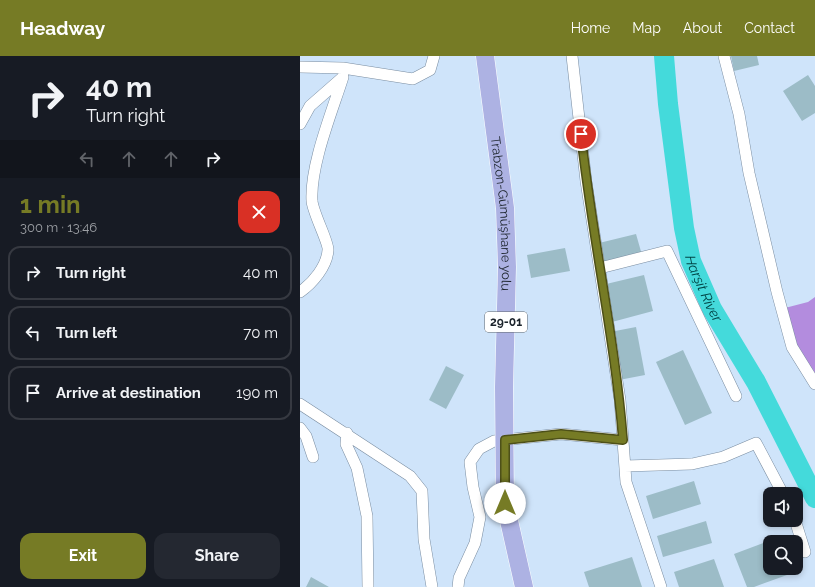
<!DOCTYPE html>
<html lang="en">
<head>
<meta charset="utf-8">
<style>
	body { margin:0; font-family:Raleway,sans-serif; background:#242831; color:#f1f3f6; height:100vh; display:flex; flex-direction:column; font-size:15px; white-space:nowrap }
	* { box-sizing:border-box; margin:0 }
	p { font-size:13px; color:#9ea1a6 }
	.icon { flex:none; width:22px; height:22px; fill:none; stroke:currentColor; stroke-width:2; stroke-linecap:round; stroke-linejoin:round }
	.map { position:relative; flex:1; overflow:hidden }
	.panel { display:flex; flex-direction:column; background:#171b24; width:300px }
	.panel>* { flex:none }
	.banner { background:#171b24; color:#f1f3f6; overflow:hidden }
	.buttons { position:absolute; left:463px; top:431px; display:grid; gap:8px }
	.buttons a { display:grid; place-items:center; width:40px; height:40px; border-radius:8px; background:#171b24; box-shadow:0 2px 6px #0003; font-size:20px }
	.pin { position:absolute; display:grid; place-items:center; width:34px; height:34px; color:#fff; margin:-17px; border:2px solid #fff; border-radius:50%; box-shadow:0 1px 4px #0007 }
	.me { position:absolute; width:44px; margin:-22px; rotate:0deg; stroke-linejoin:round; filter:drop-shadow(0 0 3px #0008) }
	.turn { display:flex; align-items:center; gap:14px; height:84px; padding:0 20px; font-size:18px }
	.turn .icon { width:52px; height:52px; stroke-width:2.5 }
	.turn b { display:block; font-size:28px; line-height:34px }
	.lanes { display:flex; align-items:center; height:38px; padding:0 20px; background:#0003; justify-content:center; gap:20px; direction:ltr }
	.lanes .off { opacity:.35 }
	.round { display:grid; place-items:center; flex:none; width:42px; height:42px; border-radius:12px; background:#242831 }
	.headline { display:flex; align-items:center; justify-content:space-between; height:68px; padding:0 20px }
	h1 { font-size:24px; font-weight:700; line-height:30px; color:#767b25 }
	.button { display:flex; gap:8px; margin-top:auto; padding:8px 20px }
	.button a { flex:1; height:46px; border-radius:12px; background:#767b25; color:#fff; font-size:16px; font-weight:700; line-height:46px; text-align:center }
	.button a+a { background:#242831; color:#f1f3f6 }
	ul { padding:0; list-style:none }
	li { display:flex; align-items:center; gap:12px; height:54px; margin:0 8px 6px; padding:0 12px; border:2px solid #363941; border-radius:12px }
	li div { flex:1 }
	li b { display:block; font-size:15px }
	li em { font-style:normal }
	header { display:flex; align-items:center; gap:24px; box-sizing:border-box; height:56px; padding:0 20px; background:#767b25; color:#fff }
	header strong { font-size:19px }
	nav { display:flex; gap:22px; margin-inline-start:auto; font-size:14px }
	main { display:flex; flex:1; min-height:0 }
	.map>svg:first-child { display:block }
	.forest { fill:#b38cde }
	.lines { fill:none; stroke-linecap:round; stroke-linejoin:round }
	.river { stroke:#44dadb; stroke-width:20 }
	.building { fill:#9cbcc7 }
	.minor-casing { stroke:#7a8da1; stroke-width:12 }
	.primary-casing { stroke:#fff; stroke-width:19 }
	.minor { stroke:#fff; stroke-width:11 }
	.primary { stroke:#adb2e3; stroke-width:18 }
	.route-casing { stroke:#4d5018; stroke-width:10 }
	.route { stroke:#767b25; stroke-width:7 }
	.labels { text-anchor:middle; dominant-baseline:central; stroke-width:3; stroke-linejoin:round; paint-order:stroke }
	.shield { fill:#fff; stroke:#5f656b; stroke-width:1 }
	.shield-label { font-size:12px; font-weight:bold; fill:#1b232b }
	.street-label { font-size:13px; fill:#1b232b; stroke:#fff }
	.water-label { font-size:14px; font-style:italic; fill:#004445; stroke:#fff }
</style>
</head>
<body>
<header>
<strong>Headway</strong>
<nav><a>Home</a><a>Map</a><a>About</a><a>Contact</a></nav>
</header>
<main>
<section class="panel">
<div class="banner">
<div class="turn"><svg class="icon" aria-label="right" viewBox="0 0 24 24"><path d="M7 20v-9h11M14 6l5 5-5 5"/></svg><div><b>40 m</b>Turn right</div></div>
<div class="lanes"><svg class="icon off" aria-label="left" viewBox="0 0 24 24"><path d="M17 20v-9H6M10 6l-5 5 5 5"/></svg><svg class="icon off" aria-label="ahead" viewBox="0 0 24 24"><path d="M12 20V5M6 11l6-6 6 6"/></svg><svg class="icon off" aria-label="ahead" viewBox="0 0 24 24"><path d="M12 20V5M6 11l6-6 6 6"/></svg><svg class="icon" aria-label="right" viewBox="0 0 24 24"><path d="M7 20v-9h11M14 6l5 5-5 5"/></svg></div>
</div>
<div class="headline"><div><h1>1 min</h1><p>300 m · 13:46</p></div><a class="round" style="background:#d93025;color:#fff"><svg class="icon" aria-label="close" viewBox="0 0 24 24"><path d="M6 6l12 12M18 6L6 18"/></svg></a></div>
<ul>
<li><svg class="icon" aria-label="right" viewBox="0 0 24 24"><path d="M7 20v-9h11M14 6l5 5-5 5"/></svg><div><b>Turn right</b></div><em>40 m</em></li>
<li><svg class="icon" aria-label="left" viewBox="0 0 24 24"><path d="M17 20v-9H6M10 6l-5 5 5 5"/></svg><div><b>Turn left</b></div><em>70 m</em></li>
<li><svg class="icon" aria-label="arrive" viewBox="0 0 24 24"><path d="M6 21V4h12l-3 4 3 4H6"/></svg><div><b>Arrive at destination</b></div><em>190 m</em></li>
</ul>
<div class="button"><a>Exit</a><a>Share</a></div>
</section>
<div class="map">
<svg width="515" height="531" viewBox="0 0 515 531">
	<rect width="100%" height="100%" fill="#cfe4fa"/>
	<path class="forest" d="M515,241V328L492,291L481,253L508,246Z"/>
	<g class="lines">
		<path class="river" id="s1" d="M364,0L368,48L384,172L391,205L412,253L456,326L515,442"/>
	</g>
	<path class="building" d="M431,0H457L459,9L434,15Z
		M508,19L515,30V57L502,65L483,35Z
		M336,178L342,199L300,210L295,188Z
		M265,192L270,215L231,222L227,199Z
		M344,219L353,255L312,266L302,229Z
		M336,271L345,319L319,324L310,276Z
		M383,294L412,357L385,369L356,306Z
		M146,310L164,319L146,353L129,344Z
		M394,425L401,448L353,463L346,440Z
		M406,465L412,487L363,501L357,480Z
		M474,483L475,486H470V512H485L487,519L454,531H447L434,498Z
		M332,501L342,531H289L284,516Z
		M414,503L424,531H379L374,516Z
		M11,521L29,531H6Z"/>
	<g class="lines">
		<defs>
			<path id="minor" d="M272,0L286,125L320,344L326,426L361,531
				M424,0L439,58L449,117L477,236L492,291L515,328
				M0,11L43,12L113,23L130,14L134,0
				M0,68L10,50L42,22
				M300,212L367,195L436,340
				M0,236C13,227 27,210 28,194C29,187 13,157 12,145C10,109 32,56 43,21
				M0,348L110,420L122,435L124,483L132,531
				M0,372L6,380L13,401
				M47,377L46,388L57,412L67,460L68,531
				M325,410L392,408L423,401L456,387L483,438
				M495,464L505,496
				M158,531L159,522L175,487L180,461L173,431L170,406L179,393L194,385L261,378L323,384"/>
			<g id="primary">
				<path id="s2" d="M185,0L205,152L207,211L204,331L205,447L224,531"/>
			</g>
		</defs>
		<use href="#minor" class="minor-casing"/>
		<use href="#primary" class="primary-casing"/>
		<use href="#minor" class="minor"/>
		<use href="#primary" class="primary"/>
	</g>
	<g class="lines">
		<defs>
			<path id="route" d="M205,447V384L261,378L323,384C315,282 292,181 281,78"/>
		</defs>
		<use href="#route" class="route-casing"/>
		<use href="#route" class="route"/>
	</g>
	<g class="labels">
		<rect class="shield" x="185" y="256" width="42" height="20" rx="3"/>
		<g class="shield-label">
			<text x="206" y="266">29-01</text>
		</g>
		<g class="street-label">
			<text stroke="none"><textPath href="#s2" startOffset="159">Trabzon-Gümüşhane yolu</textPath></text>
		</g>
		<g class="water-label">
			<text stroke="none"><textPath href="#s1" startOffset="237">Harşit River</textPath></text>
		</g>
	</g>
</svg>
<div class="buttons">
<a><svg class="icon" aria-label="sound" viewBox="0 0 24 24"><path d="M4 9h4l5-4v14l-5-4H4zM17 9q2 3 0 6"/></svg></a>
<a><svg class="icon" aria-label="search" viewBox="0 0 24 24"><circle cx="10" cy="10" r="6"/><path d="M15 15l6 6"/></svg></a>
</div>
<div class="pin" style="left:281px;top:78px;background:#d93025"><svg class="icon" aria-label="arrive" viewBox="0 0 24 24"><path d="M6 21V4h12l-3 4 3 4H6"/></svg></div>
<svg class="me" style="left:205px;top:447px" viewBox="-20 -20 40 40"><circle r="19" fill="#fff"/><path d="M0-13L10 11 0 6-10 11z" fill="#767b25"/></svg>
</div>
</main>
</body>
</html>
